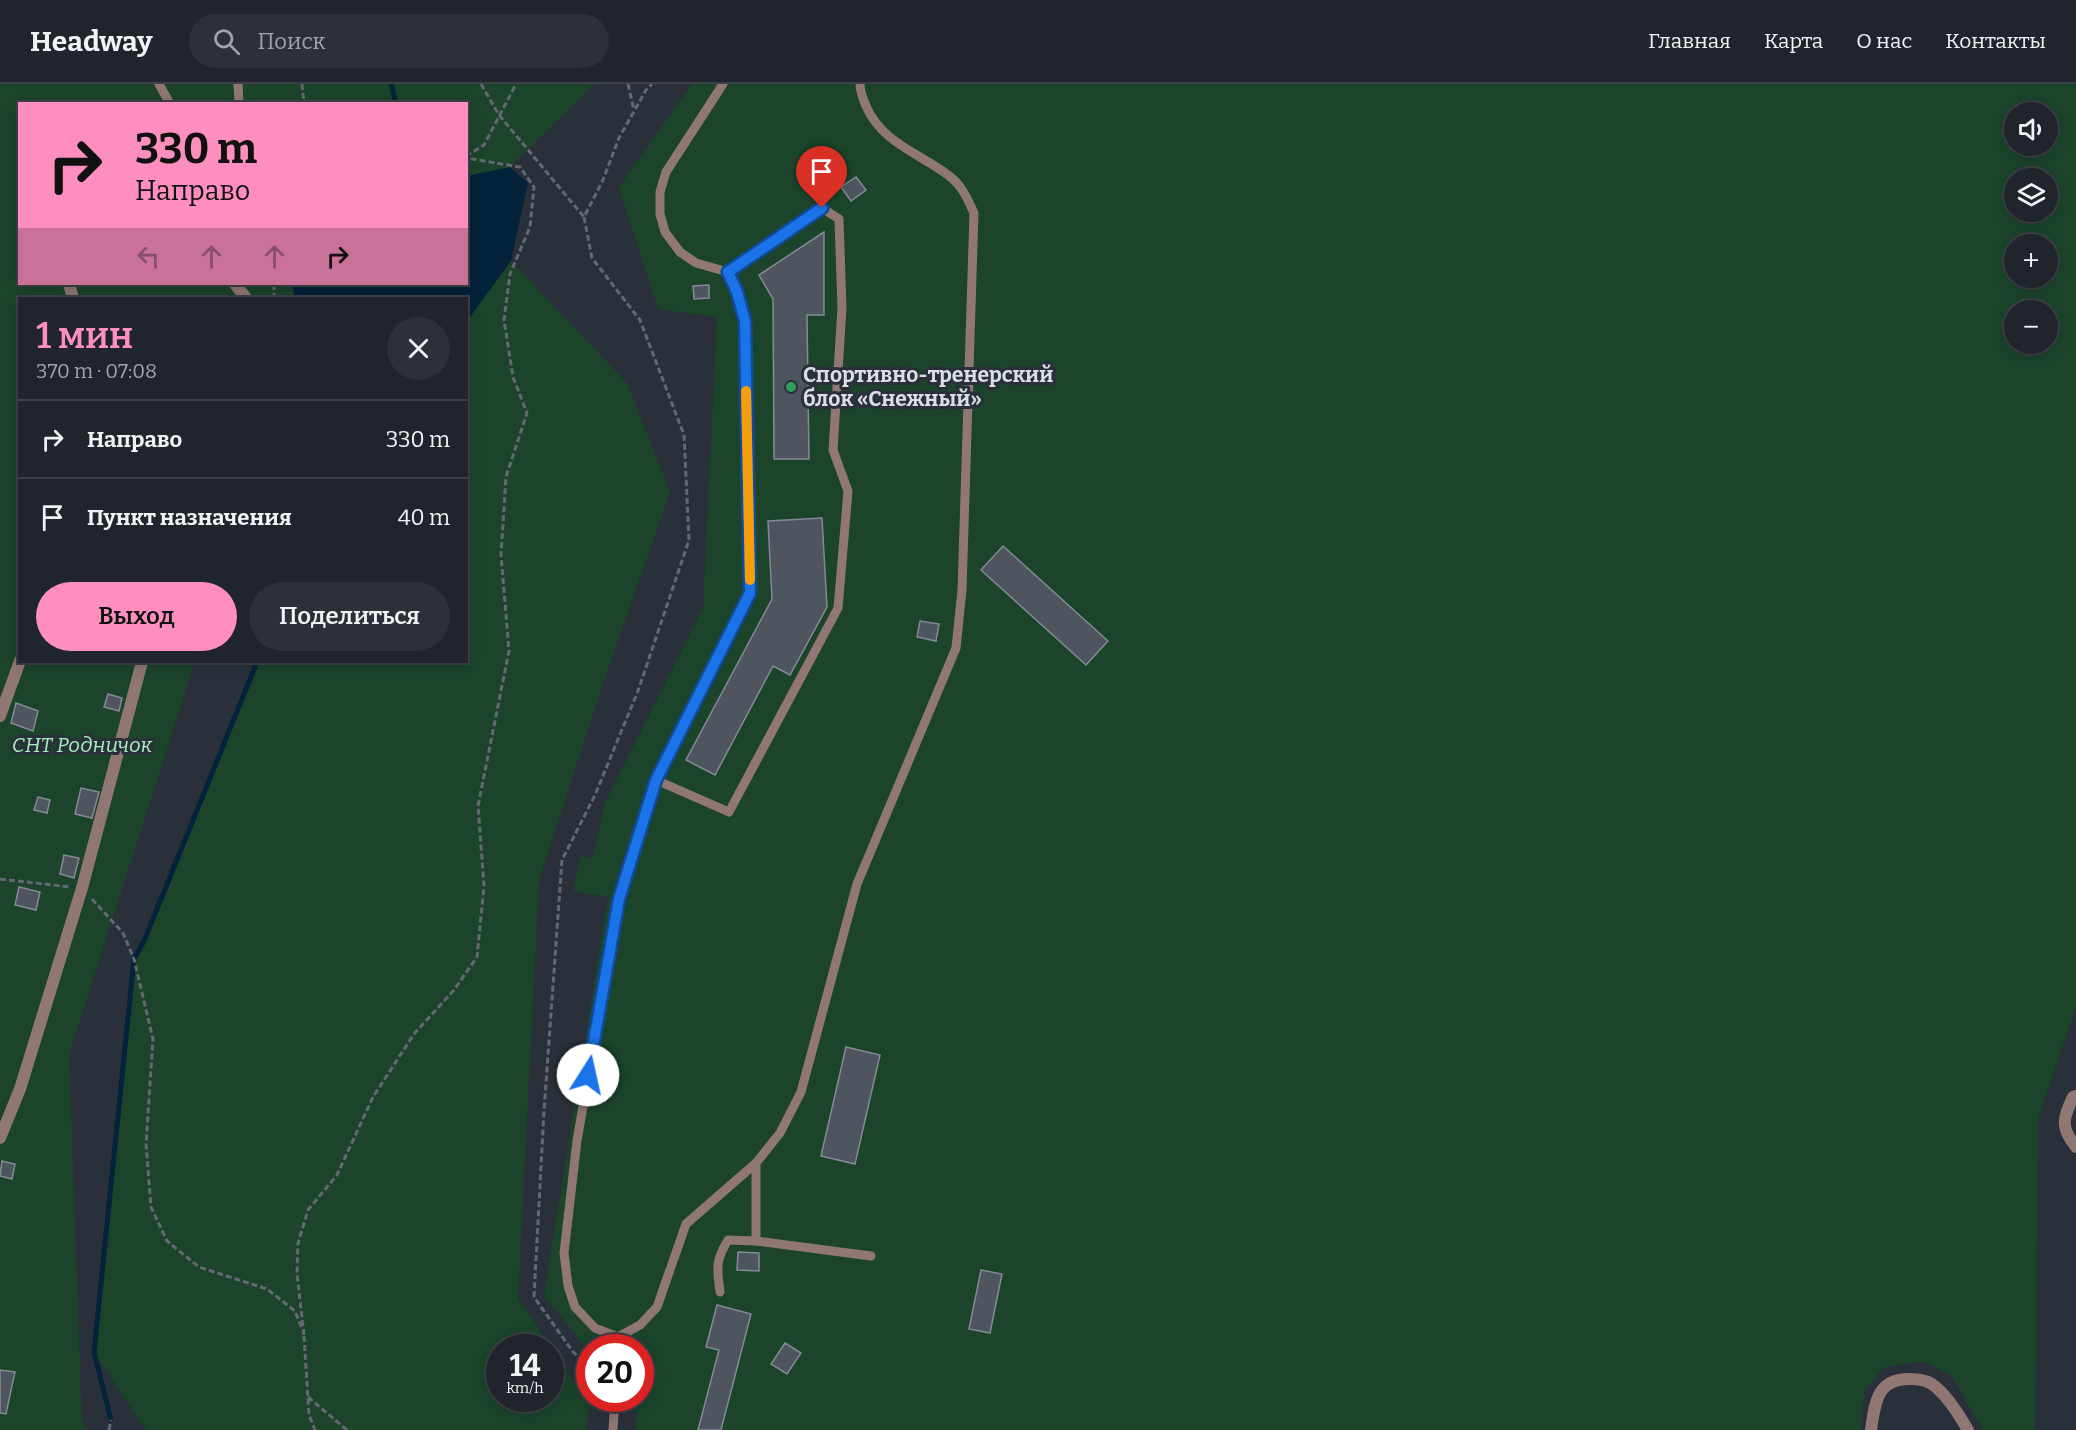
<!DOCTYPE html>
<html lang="ru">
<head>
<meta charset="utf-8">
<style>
	body { margin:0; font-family:Bitter,serif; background:#2d3037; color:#f1f3f6; height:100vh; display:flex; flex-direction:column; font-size:22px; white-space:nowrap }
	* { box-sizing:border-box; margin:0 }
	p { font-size:20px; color:#a2a4a9 }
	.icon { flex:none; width:33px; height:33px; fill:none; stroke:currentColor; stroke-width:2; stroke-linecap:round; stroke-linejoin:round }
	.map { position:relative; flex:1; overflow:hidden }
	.sheet { position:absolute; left:18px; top:213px; width:450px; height:366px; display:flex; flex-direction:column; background:#20242b; border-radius:0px; box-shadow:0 3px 15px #0003,0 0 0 2px #3d4147 }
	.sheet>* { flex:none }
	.banner { position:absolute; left:18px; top:18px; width:450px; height:183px; border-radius:0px; box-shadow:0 3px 15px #0003,0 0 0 2px #3d4147; background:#fd8ebe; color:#111; overflow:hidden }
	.tools { position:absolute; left:2004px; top:18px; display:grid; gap:12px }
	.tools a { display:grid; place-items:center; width:54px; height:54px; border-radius:50%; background:#20242b; box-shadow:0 3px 15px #0003,0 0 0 2px #3d4147; font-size:30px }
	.speed { position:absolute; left:486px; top:1250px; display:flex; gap:12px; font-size:30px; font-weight:700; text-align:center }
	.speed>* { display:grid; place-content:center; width:78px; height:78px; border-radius:50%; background:#20242b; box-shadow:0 3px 15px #0003,0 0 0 2px #3d4147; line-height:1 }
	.speed small { font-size:15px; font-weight:400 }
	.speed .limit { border:9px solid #d22; background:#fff; color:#111 }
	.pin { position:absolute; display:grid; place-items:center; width:51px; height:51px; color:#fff; margin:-62px -26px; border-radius:50% 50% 50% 0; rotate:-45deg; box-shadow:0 0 6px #0007 }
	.pin .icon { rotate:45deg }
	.me { position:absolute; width:66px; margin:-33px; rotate:10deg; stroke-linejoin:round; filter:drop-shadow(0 0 4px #0008) }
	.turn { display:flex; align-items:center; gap:21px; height:126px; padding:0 18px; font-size:27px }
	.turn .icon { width:78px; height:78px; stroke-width:2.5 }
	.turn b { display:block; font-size:42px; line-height:51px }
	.lanes { display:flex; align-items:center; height:57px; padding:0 18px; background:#0003; justify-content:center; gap:30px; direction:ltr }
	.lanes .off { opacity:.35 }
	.round { display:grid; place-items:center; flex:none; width:63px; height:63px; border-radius:32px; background:#2d3037 }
	.head { display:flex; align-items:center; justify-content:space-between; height:102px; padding:0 18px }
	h1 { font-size:36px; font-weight:600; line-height:45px; color:#fd8ebe }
	.cta { display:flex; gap:12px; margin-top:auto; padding:12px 18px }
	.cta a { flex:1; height:69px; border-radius:36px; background:#fd8ebe; color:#111; font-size:24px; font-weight:600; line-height:69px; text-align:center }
	.cta a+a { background:#2d3037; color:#f1f3f6 }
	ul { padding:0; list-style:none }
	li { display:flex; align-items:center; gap:18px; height:78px; padding:0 18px; border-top:2px solid #3d4147 }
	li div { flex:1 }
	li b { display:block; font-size:22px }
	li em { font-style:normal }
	header { display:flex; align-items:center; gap:36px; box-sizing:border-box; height:84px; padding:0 30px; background:#20242b; border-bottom:2px solid #3d4147 }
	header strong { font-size:28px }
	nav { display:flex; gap:33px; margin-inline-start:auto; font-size:21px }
	.search { width:420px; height:54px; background:#2d3037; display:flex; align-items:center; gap:15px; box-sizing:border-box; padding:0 21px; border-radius:33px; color:#a2a4a9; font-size:22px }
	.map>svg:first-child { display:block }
	.green { fill:#1b442b; fill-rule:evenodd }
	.water { fill:#04223a }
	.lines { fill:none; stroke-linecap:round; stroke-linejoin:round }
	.stream { stroke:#04223a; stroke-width:5 }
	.building { fill:#4e555e; stroke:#838a95; stroke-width:1.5 }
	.path { stroke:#636971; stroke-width:3; stroke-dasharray:6 3; stroke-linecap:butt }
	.service { stroke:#907774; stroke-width:9 }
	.minor { stroke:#907774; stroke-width:12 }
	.route-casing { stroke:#114b97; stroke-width:15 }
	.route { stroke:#1a73e8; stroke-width:10 }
	.slow { stroke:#f59e0b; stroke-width:10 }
	.leisure-dot { fill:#2e9e5b; stroke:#2a3039; stroke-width:2 }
	.labels { text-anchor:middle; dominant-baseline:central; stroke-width:6; stroke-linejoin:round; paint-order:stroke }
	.poi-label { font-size:21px; font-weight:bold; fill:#dbdfe5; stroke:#2a3039; text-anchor:start }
	.park-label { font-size:21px; font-style:italic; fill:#a5efbc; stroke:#2a3039 }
</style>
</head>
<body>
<header>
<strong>Headway</strong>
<div class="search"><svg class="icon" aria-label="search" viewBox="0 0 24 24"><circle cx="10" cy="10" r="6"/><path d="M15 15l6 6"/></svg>Поиск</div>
<nav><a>Главная</a><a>Карта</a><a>О нас</a><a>Контакты</a></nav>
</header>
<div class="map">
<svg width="2076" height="1346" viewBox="0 0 2076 1346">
	<rect width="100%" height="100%" fill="#2a3039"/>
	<path class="green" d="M0,0H594L510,83L467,92L466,20H20V200H292L295,214H20V578H195L69,970L82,1338L88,1346H0Z
		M692,0H2076V923L2038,1035L2035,1346H1983L1951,1291L1922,1277L1884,1283L1864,1308L1861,1346H636L637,1314H640V1263H590L589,1267L544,1212L608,813L573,807L581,772L593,774L605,719L703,524L717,233L658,225L619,103ZM2014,28H2048V62H2014ZM2014,94H2048V128H2014ZM2014,160H2048V194H2014ZM2014,226H2048V260H2014Z
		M511,177L627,299L670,408L601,605L539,797L518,1214L590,1321L586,1346H146L94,1268L134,875L144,857L257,578H466L467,237ZM500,1263H550V1314H500Z"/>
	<path class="water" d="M510,83L528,99L511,177L467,237L466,214H295L292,200H466L467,92Z"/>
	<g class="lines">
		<path class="stream" d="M391,0L396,20
			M111,1336L94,1268L134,875L144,857L257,578"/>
	</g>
	<path class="building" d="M856,93L866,106L851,117L841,103Z
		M824,148V231H807L809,375H774L773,215L759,191Z
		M709,201V214L694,215L693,202Z
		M822,434L827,523L790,591L773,582L715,691L686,676L772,515L768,437Z
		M1003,462L1108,557L1086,581L981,486Z
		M920,537L939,540L936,557L917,553Z
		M108,610L122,614L119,627L104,623Z
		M16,619L38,627L33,647L11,639Z
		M81,704L99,708L92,734L75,730Z
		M38,713L50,716L47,729L34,726Z
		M64,771L79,774L74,794L60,790Z
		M19,803L40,808L36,826L15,821Z
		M846,963L880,971L855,1080L821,1072Z
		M2,1077L15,1080L12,1095L0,1092Z
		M738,1168L759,1169V1187L737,1186Z
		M981,1186L1002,1190L990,1249L969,1245Z
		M717,1221L751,1230L721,1346H698L719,1266L706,1263Z
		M785,1259L801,1269L787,1290L771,1280Z
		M0,1286L15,1288L6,1330L0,1329Z"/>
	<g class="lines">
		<path class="path" d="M302,0L304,20
			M481,0L499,31L584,133
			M628,0L634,26
			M466,72L484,61L516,0
			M274,200V214
			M0,795L70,803
			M92,815L123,849L134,875L153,955L146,1060L151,1123L167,1157L199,1183L267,1205L295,1227L302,1245
			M304,1251L297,1190L298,1159L308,1126L337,1091L373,1013L414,950L454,906L477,873L484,802L478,722L509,567L501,471L506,393L527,329L513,293L504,236L510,190L530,143L534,103L520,83L466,74
			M304,1252L309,1331L315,1346
			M590,1283L573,1268L534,1213L544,1027L562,776L595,711L638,607L689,456L684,351L640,236L592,174L584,133L603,96L619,54L646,6L652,0
			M308,1313L347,1346
			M109,1346L111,1336"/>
		<path class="service" d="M159,0L170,20
			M238,0L239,20
			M656,696L729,728L838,524L848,407L833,366L842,224L839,135L822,124L728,188
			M756,1157L871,1172
			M720,1208C717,1185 715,1177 728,1156L756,1157V1079
			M618,1253L640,1241L657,1223L686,1140L756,1079L780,1049L801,1008L857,800L956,564L962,506L974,129C967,114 962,101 948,91C919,69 882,59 866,22C863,15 860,8 860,0
			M618,1263V1253L595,1244L575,1223L568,1202L564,1169L577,1057L619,815L656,696L750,509L745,237L737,208L728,188L696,179L680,168L665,148L660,130V108L666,88L723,0
			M613,1346L615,1314"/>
		<path class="minor" d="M69,200L73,214
			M235,200L246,214
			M0,632L20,577
			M2076,1012L2073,1013C2063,1035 2060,1043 2076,1063
			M0,1054L20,1005L82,804L142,578
			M1871,1346C1875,1318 1877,1294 1911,1295C1921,1295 1930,1297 1937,1304C1950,1316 1959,1331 1968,1346"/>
	</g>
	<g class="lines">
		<defs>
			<path id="route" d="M588,991L619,815L656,696L750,509L745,237L737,208L728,188L822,124"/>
		</defs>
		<use href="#route" class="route-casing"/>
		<use href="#route" class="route"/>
		<path class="slow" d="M746,307L750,496"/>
	</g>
	<circle class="leisure-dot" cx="791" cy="303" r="6"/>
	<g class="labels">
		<g class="poi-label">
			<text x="803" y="291">Спортивно-тренерский<tspan x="803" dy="24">блок «Снежный»</tspan></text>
		</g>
		<g class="park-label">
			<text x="82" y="661">СНТ Родничок</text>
		</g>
	</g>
</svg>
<div class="tools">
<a><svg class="icon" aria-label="sound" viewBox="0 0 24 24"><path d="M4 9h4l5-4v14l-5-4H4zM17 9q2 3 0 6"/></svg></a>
<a><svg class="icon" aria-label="layers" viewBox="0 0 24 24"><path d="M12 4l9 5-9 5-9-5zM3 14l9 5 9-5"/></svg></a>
<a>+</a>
<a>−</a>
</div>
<div class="speed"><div>14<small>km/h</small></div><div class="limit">20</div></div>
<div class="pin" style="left:822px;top:124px;background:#d93025"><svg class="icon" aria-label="arrive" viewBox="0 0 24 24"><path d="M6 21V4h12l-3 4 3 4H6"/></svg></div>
<svg class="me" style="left:588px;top:991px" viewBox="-20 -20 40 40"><circle r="19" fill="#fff"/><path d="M0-13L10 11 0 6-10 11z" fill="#1a73e8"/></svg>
<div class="banner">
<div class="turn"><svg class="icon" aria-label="right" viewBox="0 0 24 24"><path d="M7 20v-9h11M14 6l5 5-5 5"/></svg><div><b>330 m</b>Направо</div></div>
<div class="lanes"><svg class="icon off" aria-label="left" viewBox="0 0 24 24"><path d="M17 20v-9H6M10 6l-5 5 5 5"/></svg><svg class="icon off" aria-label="ahead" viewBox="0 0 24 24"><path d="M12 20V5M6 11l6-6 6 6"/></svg><svg class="icon off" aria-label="ahead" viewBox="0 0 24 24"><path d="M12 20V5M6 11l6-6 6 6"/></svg><svg class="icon" aria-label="right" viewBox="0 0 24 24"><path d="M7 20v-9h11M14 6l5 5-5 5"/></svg></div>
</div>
<section class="sheet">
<div class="head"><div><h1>1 мин</h1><p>370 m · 07:08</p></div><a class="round"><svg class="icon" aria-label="close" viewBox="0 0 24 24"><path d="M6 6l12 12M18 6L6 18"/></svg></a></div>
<ul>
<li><svg class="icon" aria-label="right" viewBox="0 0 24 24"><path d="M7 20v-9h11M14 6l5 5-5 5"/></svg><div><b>Направо</b></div><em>330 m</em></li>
<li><svg class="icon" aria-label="arrive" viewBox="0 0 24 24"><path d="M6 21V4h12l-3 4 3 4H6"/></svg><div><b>Пункт назначения</b></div><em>40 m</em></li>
</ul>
<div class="cta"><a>Выход</a><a>Поделиться</a></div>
</section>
</div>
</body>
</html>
